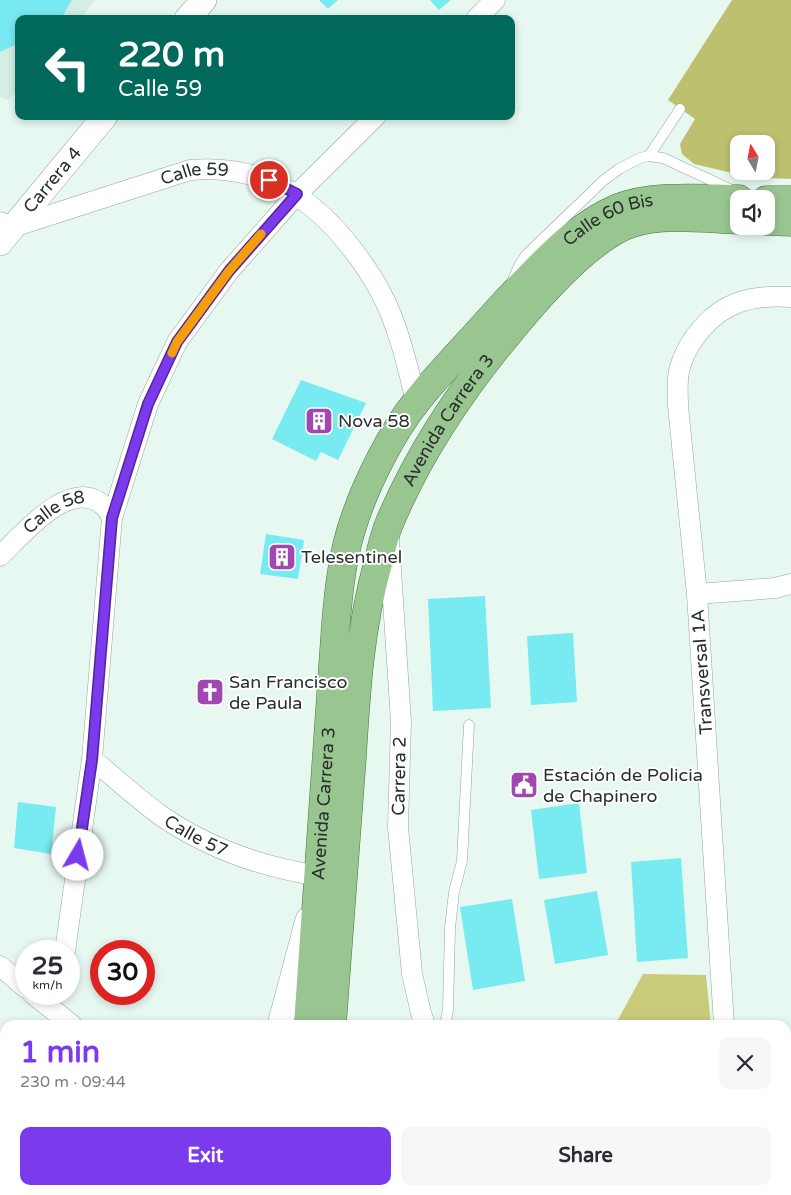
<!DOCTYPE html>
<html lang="en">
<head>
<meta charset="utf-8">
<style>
	body { margin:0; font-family:"Varela Round",sans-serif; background:#f7f7f7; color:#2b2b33; height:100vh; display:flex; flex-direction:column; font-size:19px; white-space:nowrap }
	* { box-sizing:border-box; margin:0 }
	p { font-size:16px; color:#7c7c81 }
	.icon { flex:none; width:28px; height:28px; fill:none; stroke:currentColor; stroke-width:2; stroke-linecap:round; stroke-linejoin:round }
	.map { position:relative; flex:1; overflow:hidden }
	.sheet { position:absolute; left:0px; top:1020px; width:791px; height:175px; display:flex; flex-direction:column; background:#fff; border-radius:15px 15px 0 0; box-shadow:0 2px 8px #0003 }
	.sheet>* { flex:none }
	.hud { position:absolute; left:15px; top:15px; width:500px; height:105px; border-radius:10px; box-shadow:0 2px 8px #0003; background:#00695c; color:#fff; overflow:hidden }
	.needle { width:32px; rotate:350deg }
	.controls { position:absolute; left:730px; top:135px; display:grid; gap:10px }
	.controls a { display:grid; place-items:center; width:45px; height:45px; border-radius:10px; background:#fff; box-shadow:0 2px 8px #0003; font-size:25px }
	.speed { position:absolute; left:15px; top:940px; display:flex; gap:10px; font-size:25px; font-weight:700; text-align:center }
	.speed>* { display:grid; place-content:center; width:65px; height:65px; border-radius:50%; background:#fff; box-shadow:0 2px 8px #0003; line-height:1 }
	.speed small { font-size:12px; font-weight:400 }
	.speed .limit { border:8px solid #d22; background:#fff; color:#111 }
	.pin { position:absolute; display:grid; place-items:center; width:42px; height:42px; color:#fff; margin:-21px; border:2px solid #fff; border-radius:50%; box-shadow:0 1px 5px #0007 }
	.me { position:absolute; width:55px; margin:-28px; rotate:8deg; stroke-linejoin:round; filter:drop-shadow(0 0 4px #0008) }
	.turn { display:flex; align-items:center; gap:18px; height:105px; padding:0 20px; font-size:22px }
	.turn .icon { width:65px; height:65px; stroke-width:2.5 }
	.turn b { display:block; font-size:35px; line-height:42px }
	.round { display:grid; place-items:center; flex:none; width:52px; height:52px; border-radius:10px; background:#f7f7f7 }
	.headline { display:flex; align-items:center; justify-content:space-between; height:85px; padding:0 20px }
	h1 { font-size:30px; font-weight:700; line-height:38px; color:#7c3aed }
	.action { display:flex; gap:10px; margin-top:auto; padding:10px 20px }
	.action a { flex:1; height:58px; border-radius:10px; background:#7c3aed; color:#fff; font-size:20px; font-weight:700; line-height:58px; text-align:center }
	.action a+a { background:#f7f7f7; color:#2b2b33 }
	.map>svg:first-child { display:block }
	.built { fill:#d5eee5 }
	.green { fill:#c8cb7a }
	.forest { fill:#bdc06f; fill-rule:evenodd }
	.building { fill:#78eaf2 }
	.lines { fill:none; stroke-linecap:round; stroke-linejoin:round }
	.service-casing { stroke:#96a59f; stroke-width:11 }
	.minor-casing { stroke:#96a59f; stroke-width:21 }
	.tertiary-casing { stroke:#96a59f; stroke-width:26 }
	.primary-casing { stroke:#46773e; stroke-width:29 }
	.service { stroke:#fff; stroke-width:10 }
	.minor { stroke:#fff; stroke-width:20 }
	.tertiary { stroke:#fff; stroke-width:25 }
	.primary { stroke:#99c591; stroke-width:28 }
	.route-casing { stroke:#51269a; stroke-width:12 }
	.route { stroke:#7c3aed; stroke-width:9 }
	.slow { stroke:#f59e0b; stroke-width:9 }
	.labels { text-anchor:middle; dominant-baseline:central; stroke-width:4; stroke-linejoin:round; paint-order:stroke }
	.street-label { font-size:18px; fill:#292f2c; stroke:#fff }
	.poi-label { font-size:18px; fill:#292f2c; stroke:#fff; text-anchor:start }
</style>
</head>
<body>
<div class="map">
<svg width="791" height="1195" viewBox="0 0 791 1195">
	<rect width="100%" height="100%" fill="#e7f8f1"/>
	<path class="built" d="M0,0H95L81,19H19V89L8,100L0,97Z"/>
	<path class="green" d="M643,974L706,975L711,1025H615Z
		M653,1190H727L729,1195H659Z"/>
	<path class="forest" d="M732,0H791V179L767,178L728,172L694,164L682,154L680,144L695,119L668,100ZM739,144H766V171H739Z"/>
	<path class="building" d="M0,0H72L61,19H19V43L0,52Z
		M319,0H338L328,9Z
		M430,0H451L439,10Z
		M301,380L366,403L338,460L321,452L316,461L272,439Z
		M266,534L304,540L298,579L260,574Z
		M485,596L491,708L433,711L428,599Z
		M573,633L577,702L531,705L527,636Z
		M18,802L56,807L51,854L14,848Z
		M579,803L587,873L539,879L531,810Z
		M681,858L688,958L637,962L631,862Z
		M597,891L608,955L555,964L544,900Z
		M512,899L525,981L473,990L460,907Z
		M59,1190H118L120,1195H58Z
		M135,1190H194L195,1195H136Z"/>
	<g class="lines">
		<defs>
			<path id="service" d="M649,156L680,109
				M512,282L519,266L526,255L604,180L619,169L640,158L649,156L663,158L732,190
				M445,1025L448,1010L450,928L454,892L462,861L469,725"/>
			<g id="minor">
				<path d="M476,19L495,0"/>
				<path id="s1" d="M0,222L13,227L190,170C256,164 304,191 345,240C359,257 371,274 381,293C399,327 407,365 416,401"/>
				<path d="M389,540L401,722L398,827L412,974L421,1013L425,1025"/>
				<path id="s2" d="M0,556C22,535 71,475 104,506C107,509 110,514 112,518"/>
				<path d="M697,594L775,588L791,584"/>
				<path id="s3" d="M92,759C115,778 137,798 160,815C209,849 261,867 319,876"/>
				<path d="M65,951L92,759L112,518L148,404L177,342L229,271L297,194L376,116"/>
				<path d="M0,966L26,988"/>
				<path d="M33,994L72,1025"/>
				<path d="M724,1025L697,594L678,406C678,393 676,377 681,364C689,339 712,312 737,303C754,296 773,296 791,297"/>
				<path d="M531,1190L534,1195"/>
				<path d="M747,1190L749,1195"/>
				<path d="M35,1195L36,1190"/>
				<path d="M448,1195L449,1190"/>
			</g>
			<g id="tertiary">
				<path d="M187,19L204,0"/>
				<path id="s4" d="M0,243L105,116"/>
				<path d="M280,1025L308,920"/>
				<path d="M236,1195L237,1190"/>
			</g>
			<g id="primary">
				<path d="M766,200H791"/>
				<path d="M766,221L791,222"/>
				<path id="s5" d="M308,1025L336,622C339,587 343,551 355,518C367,482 393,430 417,401C429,385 444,370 457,355C476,335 494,314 513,294C544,262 577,225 618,208C653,194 702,199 739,199"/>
				<path id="s6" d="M332,1025C338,936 345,847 352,758C356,692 360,627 378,563C381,550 384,536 389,524C417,457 457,396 503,340C532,304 588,237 633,223C662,213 708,219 739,220"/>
				<path d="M295,1195L296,1190"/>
				<path d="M320,1195V1190"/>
			</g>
		</defs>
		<use href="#service" class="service-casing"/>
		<use href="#minor" class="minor-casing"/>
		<use href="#tertiary" class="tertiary-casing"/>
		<use href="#primary" class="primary-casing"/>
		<use href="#service" class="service"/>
		<use href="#minor" class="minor"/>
		<use href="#tertiary" class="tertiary"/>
		<use href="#primary" class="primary"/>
	</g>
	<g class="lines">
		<defs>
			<path id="route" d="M78,855L92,760L112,518L148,404L177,342L229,271L297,194L269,180"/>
		</defs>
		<use href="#route" class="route-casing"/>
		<use href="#route" class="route"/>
		<path class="slow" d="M172,353L177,342L229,271L261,234"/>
	</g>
	<defs>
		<symbol id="building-square" viewBox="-11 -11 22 22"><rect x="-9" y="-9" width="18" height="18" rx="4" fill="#a147b2" stroke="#fff"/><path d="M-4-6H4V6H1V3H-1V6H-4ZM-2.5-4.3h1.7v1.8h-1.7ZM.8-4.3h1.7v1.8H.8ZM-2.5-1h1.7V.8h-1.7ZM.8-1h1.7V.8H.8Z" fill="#fff"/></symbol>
		<symbol id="church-square" viewBox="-11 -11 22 22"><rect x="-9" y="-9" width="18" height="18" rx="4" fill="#a147b2" stroke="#fff"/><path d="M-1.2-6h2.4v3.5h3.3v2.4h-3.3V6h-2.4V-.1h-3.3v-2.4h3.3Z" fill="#fff"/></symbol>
		<symbol id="civic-square" viewBox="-11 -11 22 22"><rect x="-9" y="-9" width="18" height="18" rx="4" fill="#a147b2" stroke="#fff"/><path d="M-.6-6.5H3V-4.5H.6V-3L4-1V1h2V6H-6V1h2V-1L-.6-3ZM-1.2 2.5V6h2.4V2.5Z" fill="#fff"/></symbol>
	</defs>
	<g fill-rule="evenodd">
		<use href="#building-square" x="303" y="405" width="32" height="32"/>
		<use href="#building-square" x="266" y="541" width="32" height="32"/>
		<use href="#church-square" x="194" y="676" width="32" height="32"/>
		<use href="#civic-square" x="508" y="769" width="32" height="32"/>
	</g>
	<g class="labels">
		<g class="street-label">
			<text stroke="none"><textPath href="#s1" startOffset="204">Calle 59</textPath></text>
			<text stroke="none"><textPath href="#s4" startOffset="82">Carrera 4</textPath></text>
			<text stroke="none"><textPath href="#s5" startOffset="910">Calle 60 Bis</textPath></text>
			<text stroke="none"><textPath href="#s6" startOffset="625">Avenida Carrera 3</textPath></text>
			<text stroke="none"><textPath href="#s2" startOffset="71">Calle 58</textPath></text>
			<text transform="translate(702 672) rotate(-94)">Transversal 1A</text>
			<text transform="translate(399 776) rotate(-89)">Carrera 2</text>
			<text stroke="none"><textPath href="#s5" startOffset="222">Avenida Carrera 3</textPath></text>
			<text stroke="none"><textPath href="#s3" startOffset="130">Calle 57</textPath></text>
		</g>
		<g class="poi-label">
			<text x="338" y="421">Nova 58</text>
			<text x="301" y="557">Telesentinel</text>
			<text x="229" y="682">San Francisco<tspan x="229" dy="21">de Paula</tspan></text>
			<text x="543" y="775">Estación de Policia<tspan x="543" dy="21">de Chapinero</tspan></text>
		</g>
	</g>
</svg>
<div class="controls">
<a><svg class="needle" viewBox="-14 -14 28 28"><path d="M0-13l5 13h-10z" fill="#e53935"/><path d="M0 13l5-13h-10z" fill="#7c7c81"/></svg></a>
<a><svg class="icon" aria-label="sound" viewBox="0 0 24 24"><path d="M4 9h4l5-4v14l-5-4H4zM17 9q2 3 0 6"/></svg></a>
</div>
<div class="speed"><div>25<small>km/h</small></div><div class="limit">30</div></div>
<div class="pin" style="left:269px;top:180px;background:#d93025"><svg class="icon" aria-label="arrive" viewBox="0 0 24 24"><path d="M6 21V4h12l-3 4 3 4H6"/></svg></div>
<svg class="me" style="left:78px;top:855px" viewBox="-20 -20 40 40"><circle r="19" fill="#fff"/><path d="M0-13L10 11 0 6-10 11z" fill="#7c3aed"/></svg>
<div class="hud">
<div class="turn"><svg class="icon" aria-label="left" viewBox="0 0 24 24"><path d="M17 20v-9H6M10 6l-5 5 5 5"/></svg><div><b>220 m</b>Calle 59</div></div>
</div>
<section class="sheet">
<div class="headline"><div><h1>1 min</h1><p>230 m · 09:44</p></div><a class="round"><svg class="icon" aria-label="close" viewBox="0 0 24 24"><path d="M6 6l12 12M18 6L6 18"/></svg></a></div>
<div class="action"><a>Exit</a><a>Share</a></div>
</section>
</div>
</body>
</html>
